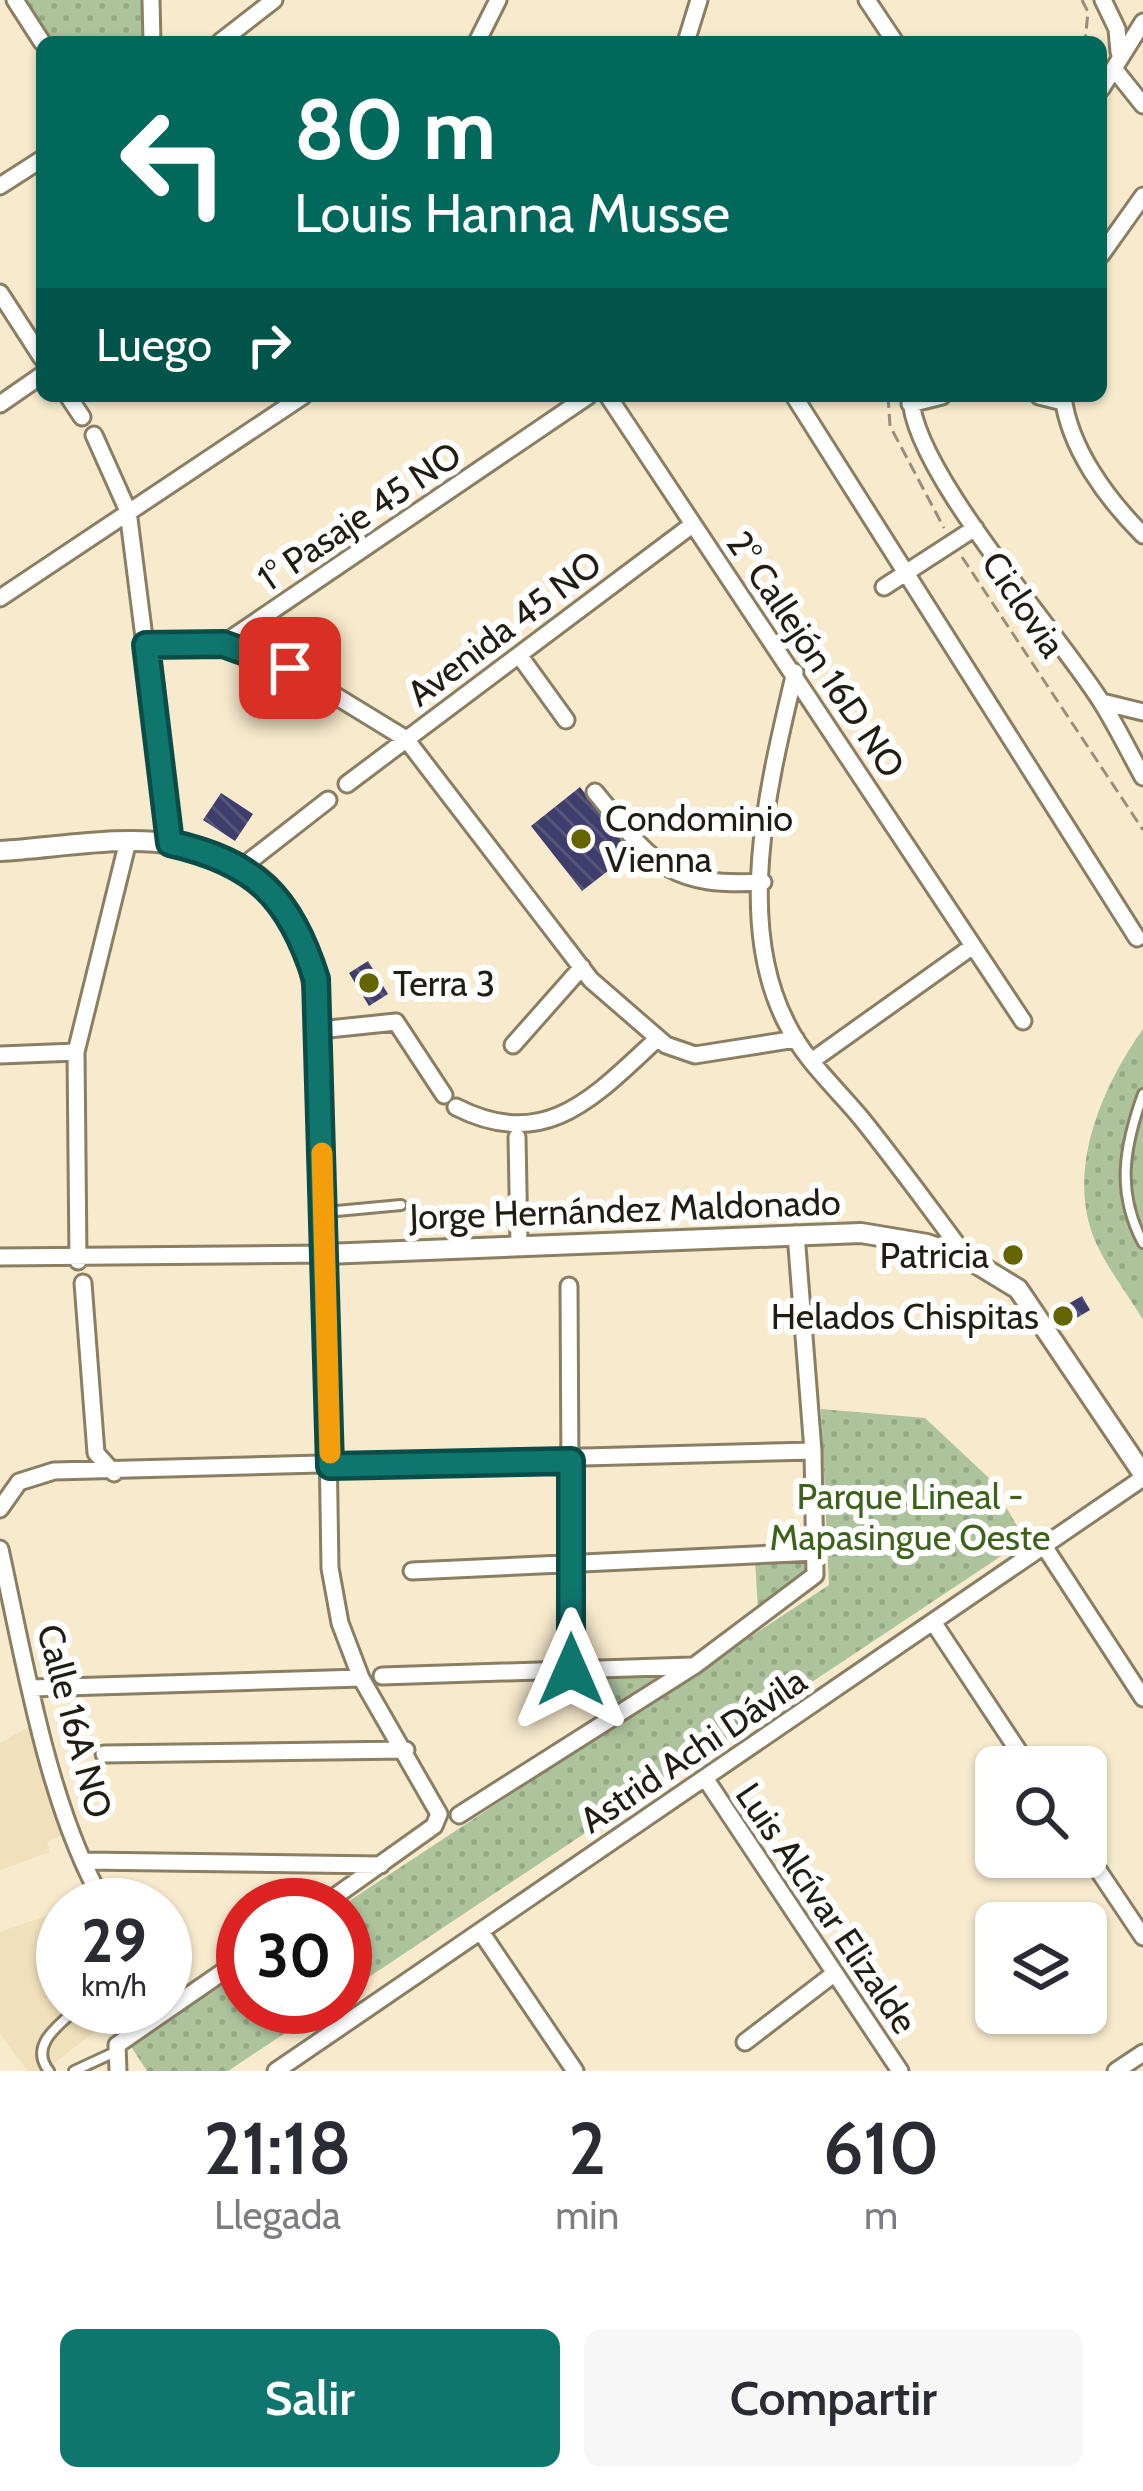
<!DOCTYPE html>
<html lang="es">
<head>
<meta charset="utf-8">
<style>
	body { margin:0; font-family:Cabin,sans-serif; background:#f7f7f7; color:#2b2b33; height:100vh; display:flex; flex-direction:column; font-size:45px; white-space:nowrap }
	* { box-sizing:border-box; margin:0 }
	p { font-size:39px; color:#7c7c81 }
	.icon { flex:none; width:66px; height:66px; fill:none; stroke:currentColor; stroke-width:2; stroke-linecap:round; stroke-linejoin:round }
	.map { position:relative; height:2071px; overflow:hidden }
	.side { display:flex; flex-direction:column; background:#fff; flex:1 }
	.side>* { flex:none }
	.top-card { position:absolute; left:36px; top:36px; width:1071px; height:366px; border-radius:18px; box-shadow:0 3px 9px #0004; background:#00695c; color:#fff; overflow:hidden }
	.buttons { position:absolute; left:975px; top:1746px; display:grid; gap:24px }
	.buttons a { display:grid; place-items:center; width:132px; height:132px; border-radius:18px; background:#fff; box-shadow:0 3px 9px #0004; font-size:60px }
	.speed { position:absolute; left:36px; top:1878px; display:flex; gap:24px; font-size:60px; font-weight:700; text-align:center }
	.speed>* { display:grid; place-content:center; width:156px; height:156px; border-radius:50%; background:#fff; box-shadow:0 3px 9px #0004; line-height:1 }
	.speed small { font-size:30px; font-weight:400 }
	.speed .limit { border:18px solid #d22; background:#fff; color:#111 }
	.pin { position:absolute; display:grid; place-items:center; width:102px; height:102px; color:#fff; margin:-51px; border-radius:24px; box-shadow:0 6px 18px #0006 }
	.me { position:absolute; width:132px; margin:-66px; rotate:0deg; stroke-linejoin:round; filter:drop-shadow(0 0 9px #0008) }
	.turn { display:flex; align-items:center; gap:42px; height:252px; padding:0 60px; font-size:54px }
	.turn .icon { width:156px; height:156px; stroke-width:2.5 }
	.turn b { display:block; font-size:84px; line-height:102px }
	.then { display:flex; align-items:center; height:114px; padding:0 60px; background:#0003; gap:24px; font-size:45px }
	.eta { display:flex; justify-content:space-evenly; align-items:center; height:204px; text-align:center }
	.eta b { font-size:72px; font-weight:600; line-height:84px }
	.primary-button { display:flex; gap:24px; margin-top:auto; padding:24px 60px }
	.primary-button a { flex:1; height:138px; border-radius:18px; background:#0f766e; color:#fff; font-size:48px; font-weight:600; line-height:138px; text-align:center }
	.primary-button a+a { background:#f7f7f7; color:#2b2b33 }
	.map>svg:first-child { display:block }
	.built { fill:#f0e0bb }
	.park { fill:url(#park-dots) }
	.building { fill:url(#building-back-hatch) }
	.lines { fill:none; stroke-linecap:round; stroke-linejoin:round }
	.service-casing { stroke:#8a7e63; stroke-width:14 }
	.minor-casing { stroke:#8a7e63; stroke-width:21 }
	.tertiary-casing { stroke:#8a7e63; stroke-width:24 }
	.path { stroke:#988e79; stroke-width:3; stroke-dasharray:12 6; stroke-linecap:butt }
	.service { stroke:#fff; stroke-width:8 }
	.minor { stroke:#fff; stroke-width:15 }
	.tertiary { stroke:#fff; stroke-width:18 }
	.route-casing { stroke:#0a4d48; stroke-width:30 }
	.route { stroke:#0f766e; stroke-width:21 }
	.slow { stroke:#f59e0b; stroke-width:21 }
	.poi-dot { fill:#656500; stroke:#fff; stroke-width:4.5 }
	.labels { text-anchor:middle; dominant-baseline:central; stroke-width:12; stroke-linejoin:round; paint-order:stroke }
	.street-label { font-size:36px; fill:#221d12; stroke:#fff }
	.poi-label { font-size:36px; fill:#221d12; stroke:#fff; text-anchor:start }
	.park-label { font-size:36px; fill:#3d631b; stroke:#fff }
</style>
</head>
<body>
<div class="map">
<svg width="1143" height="2071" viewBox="0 0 1143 2071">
	<defs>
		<pattern id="park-dots" width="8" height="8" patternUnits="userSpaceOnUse" patternTransform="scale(3)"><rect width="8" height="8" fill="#acc39c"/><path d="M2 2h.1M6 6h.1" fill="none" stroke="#94a785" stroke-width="1.8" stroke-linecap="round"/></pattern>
		<pattern id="building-back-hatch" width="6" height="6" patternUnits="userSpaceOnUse" patternTransform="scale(3)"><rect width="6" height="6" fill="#3e3d6c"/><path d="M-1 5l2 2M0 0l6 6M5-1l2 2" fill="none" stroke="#57567b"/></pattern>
	</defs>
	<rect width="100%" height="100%" fill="#f7eacd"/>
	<path class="built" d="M30,1726L63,1835L47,1842L50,1852L0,1870V1743Z
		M63,1910V2007H127L44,2071H28L0,2034V1932Z"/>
	<path class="park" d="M26,0H144L145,42H53Z
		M1143,1029V1320C1127,1292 1101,1261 1091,1230C1069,1162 1104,1084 1143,1029Z
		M821,1409L925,1418L990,1479L1025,1540L345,1993L343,1905L829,1585Z
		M810,1557L812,1572L758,1611L755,1558Z
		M668,1671L598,1717L575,1676Z
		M243,1971V2007H324L228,2071H147L130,2045Z"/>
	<path class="building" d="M580,787L631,853L582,891L531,826Z
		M221,793L253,814L235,841L203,820Z
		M368,961L388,994L369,1006L349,973Z
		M1082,1296L1090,1310L1063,1326L1054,1312Z"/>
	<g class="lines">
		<defs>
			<path id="service" d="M1143,1094C1124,1147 1116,1192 1143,1243
				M326,1212L401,1205
				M49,2071C28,2045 60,2024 79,2007
				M74,2071L115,2052"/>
			<path id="minor" d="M15,0L42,42
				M151,0L152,42
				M867,0L895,42
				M1103,0L1117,29L1119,52
				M220,42L274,0
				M477,42L498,0
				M686,42L699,0
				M1115,70L1143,105
				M1101,89L1143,22
				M0,186L42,159
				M1101,255L1143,196
				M0,293L42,358
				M68,396L82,417
				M608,396L1023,1021
				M794,396L1137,938
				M911,396C910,468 1060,635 1102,703C1117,727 1129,752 1143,777
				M1039,396L1063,402
				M1063,396C1069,448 1107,499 1143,535
				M0,404L42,375
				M910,404L942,396
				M94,435L128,511L170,843
				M884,587L975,528
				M0,598L303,396
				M223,644L588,396
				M146,645L191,642L243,649L290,668L406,739L591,980L666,1045L695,1055L796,1039
				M519,655L566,720
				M795,672C770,779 733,921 787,1024C804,1059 836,1088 861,1118C898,1164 932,1211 967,1258
				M1102,702L1143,712
				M347,784L692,525
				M595,792C652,861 666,888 763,882
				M242,867L328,800
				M319,1030L396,1022L444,1095
				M513,1045L582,967
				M0,1055L76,1052
				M813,1060L973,946
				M456,1107C546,1153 595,1096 657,1039
				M517,1137L519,1244
				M0,1257L325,1254L330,1568L340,1623L361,1678L439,1814L434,1826L323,1905
				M78,1261L76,1052L127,845
				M83,1283L96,1453L114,1473
				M569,1286L571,1670
				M0,1509L19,1482L54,1471L813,1451
				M1044,1546L1143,1698
				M0,1549C24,1658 48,1809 105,1905
				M412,1571L817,1552
				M933,1622L1029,1767
				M382,1676L691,1666
				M31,1688L361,1678
				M104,1754L406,1750
				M705,1778L900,2071
				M459,1815L694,1666L815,1575L813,1451L796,1234
				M1086,1852L1143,1937
				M84,1861L381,1865
				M481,1932L575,2071
				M745,2042L835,1973
				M118,2071L117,2045L243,1958
				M276,2071L1143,1478
				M1116,2071L1143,2053"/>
			<path id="tertiary" d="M0,851C55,848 120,835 174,844C315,865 317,975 320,1089C322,1144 324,1199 325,1254L861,1233L927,1244L967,1258L1018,1289L1143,1474"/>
		</defs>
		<use href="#service" class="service-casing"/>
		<use href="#minor" class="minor-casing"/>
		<use href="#tertiary" class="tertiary-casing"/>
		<path class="path" d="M1082,0L1088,12L1085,42
			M888,396L890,426L944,528
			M962,557L1143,830"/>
		<use href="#service" class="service"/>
		<use href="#minor" class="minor"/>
		<use href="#tertiary" class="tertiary"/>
	</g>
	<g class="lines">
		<defs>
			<path id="route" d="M290,668L223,644L146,645L170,843C255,862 290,897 316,979L330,1466L571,1461V1670"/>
		</defs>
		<use href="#route" class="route-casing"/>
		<use href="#route" class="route"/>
		<path class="slow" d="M322,1153L330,1453"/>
	</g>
	<g class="poi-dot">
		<circle cx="581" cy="839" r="12"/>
		<circle cx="369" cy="983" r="12"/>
		<circle cx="1013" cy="1255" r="12"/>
		<circle cx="1063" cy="1316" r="12"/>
	</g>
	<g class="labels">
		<g class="street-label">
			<text transform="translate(359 516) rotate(-34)">1° Pasaje 45 NO</text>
			<text transform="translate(1024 604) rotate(56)">Ciclovia</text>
			<text transform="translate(504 628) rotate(-37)">Avenida 45 NO</text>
			<text transform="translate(816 654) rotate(56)">2° Callejón 16D NO</text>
			<text transform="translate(625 1209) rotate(-2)">Jorge Hernández Maldonado</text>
			<text transform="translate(75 1721) rotate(75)">Calle 16A NO</text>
			<text transform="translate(693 1750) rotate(-34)">Astrid Achi Dávila</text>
			<text transform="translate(827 1908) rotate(56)">Luis Alcívar Elizalde</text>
		</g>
		<g class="poi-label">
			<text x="605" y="818">Condominio<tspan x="605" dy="41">Vienna</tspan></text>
			<text x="393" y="983">Terra 3</text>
			<text x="989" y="1255" text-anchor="end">Patricia</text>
			<text x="1039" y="1316" text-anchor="end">Helados Chispitas</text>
		</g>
		<g class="park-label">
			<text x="910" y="1496">Parque Lineal -<tspan x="910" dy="41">Mapasingue Oeste</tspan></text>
		</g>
	</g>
</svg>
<div class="buttons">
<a><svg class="icon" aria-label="search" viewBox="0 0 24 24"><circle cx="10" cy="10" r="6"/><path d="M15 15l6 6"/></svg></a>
<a><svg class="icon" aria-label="layers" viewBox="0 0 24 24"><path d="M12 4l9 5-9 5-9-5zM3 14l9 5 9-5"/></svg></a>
</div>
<div class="speed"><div>29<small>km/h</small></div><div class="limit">30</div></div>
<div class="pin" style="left:290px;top:668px;background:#d93025"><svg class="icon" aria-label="arrive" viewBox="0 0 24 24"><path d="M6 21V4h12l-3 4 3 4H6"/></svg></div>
<svg class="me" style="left:571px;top:1670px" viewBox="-20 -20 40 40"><path d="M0-17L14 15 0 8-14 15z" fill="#0f766e" stroke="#fff" stroke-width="4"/></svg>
<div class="top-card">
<div class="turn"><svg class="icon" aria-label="left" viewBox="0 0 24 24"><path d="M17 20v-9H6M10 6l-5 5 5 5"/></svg><div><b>80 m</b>Louis Hanna Musse</div></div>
<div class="then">Luego<svg class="icon" aria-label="right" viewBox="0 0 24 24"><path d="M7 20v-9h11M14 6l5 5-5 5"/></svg></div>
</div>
</div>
<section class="side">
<div class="eta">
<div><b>21:18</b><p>Llegada</p></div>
<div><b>2</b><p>min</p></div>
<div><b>610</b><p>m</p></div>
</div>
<div class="primary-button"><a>Salir</a><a>Compartir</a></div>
</section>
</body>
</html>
